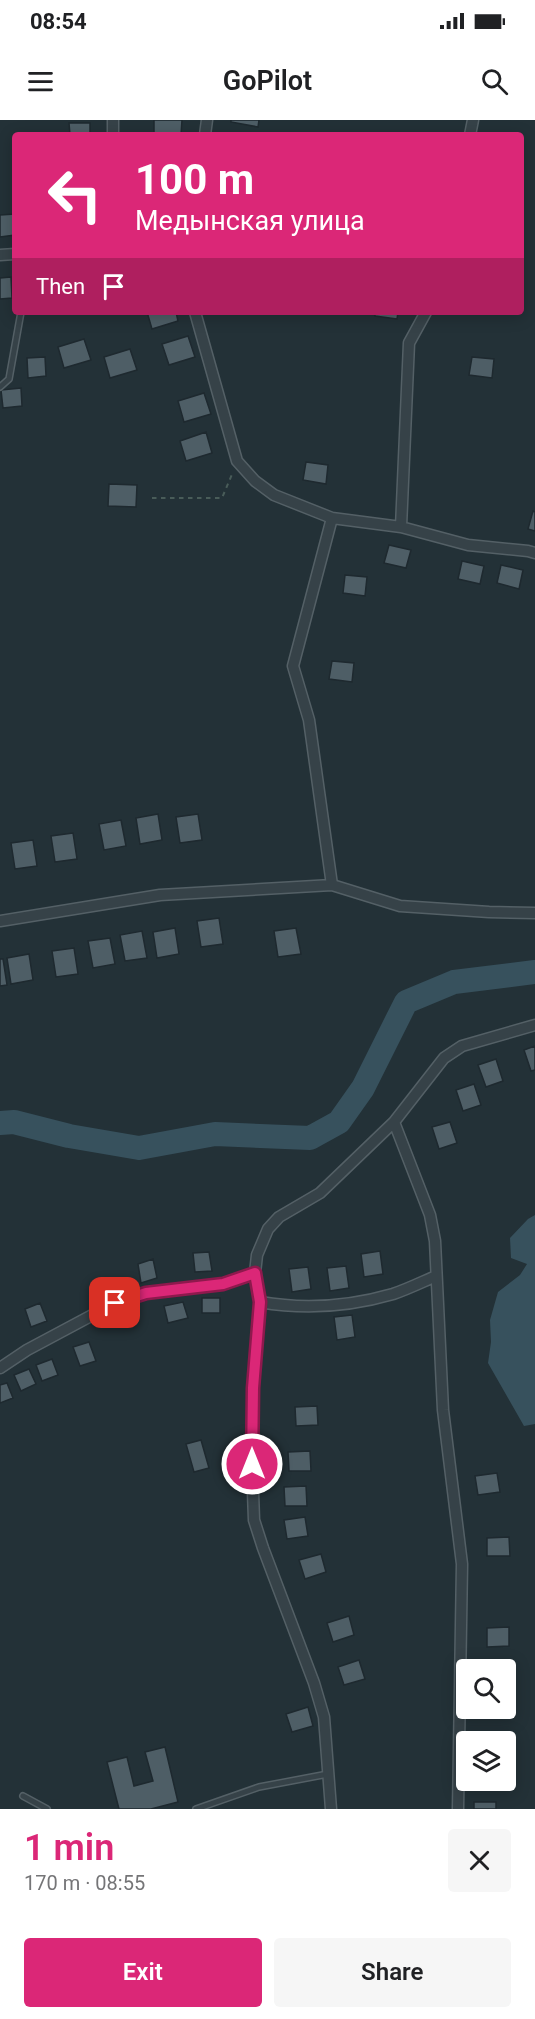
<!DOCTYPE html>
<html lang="en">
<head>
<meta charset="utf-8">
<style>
	body { margin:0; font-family:Roboto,sans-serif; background:#f6f6f6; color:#202124; height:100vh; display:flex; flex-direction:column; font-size:22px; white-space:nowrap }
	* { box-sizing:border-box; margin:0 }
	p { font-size:20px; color:#757577 }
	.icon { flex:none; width:33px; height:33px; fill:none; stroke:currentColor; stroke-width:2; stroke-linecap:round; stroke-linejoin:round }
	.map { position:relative; height:1689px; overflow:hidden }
	.side { display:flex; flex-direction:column; background:#fff; flex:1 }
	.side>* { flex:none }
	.top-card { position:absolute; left:12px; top:12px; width:512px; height:183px; border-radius:6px; box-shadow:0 3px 15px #0003; background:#db2777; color:#fff; overflow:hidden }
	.controls { position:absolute; left:456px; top:1539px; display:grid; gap:12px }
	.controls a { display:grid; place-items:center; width:60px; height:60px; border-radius:6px; background:#fff; box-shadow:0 3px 15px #0003; font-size:30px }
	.pin { position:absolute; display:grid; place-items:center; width:51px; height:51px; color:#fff; margin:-26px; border-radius:12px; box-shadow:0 3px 9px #0006 }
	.me { position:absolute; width:66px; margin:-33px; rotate:0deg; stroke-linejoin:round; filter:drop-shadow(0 0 4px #0008) }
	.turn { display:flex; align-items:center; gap:21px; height:126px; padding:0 24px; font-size:27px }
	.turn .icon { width:78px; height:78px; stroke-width:2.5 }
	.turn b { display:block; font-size:42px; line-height:51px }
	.then { display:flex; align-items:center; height:57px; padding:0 24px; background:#0003; gap:12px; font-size:22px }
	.round { display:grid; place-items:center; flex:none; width:63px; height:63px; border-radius:6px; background:#f6f6f6 }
	.overview { display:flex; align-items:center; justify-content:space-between; height:102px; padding:0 24px }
	h1 { font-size:36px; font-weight:600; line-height:45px; color:#db2777 }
	.button { display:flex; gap:12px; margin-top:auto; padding:12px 24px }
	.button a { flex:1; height:69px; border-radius:6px; background:#db2777; color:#fff; font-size:24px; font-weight:600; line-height:69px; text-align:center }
	.button a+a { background:#f6f6f6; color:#202124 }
	.status { display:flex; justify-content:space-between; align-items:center; height:42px; padding:0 30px; background:#fff; direction:ltr }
	.status svg { height:16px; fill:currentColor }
	header { display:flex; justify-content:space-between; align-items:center; height:78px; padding:0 24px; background:#fff; font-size:27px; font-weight:600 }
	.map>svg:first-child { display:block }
	.water { fill:#37515d }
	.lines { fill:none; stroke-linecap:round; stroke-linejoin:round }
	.river { stroke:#37515d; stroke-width:24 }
	.building { fill:#4e5e66; stroke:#1e292f; stroke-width:1.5 }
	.lane-casing { stroke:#546066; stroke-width:8 }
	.street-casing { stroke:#546066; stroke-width:13 }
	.path { stroke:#495c59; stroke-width:2; stroke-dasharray:4.5 4.5; stroke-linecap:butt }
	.lane { stroke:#364248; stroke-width:5 }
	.street { stroke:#364248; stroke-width:10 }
	.route-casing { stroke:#8e194d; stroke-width:15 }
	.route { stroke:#db2777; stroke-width:10 }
</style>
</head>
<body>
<div class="status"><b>08:54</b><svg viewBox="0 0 49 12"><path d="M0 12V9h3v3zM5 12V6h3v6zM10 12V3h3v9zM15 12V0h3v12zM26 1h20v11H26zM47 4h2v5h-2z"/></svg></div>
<header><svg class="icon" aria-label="menu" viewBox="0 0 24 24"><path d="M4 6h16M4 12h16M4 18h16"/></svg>GoPilot<svg class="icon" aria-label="search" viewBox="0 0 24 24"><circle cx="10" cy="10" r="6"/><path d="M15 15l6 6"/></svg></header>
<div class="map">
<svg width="535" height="1689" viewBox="0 0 535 1689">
	<rect width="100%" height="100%" fill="#233137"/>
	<path class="water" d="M535,1095V1304L524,1306L488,1243L491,1222L490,1200L498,1172L520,1155L527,1144L511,1138L510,1118L528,1099Z"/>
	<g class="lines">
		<path class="river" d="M0,1003L14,1002L69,1016L139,1028L215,1014L310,1018L339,1002L363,968L406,882L454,862L535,852"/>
	</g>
	<path class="building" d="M154,0H182L181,15H154Z
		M231,0H259L258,7L231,2Z
		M69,3H90V15H70Z
		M15,94V115L0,117V95Z
		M11,157L12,178L0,179V158Z
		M147,192H176L178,201L152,209Z
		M375,192H398L397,199L375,196Z
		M188,216L195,237L169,245L162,224Z
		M84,219L91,240L64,248L58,227Z
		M130,229L137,250L110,258L104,237Z
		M45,237L46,256L28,258L27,238Z
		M472,237L494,239L492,258L469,255Z
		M21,268L22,286L3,288L1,270Z
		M204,273L211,294L184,302L178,281Z
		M206,312L212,333L186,341L180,321Z
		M306,342L328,345L326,364L303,360Z
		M109,364L137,365L136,387L108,386Z
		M533,391L535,392V411L528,409Z
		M389,425L411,430L406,448L384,443Z
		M462,441L484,446L480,464L458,459Z
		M501,445L523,450L519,469L497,463Z
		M345,455L367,457L365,476L343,473Z
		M332,541L354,543L352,562L329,559Z
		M158,694L162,720L140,724L136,698Z
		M198,694L202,720L180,723L176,697Z
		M121,700L126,726L104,730L99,704Z
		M73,713L77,739L55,742L51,716Z
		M33,720L37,746L15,749L11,723Z
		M219,798L223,824L201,827L197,801Z
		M175,808L179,834L157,838L153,812Z
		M296,808L301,834L278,837L274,811Z
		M142,811L147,838L125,841L120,815Z
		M110,818L115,844L93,848L88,821Z
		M74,828L78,854L56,857L52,831Z
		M29,834L33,860L11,864L7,838Z
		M0,839H3L7,865L0,866Z
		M535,926V950L531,951L524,930Z
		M496,939L503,961L486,967L478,945Z
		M474,964L481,985L463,991L456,970Z
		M450,1002L457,1023L439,1029L432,1007Z
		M380,1131L383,1154L364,1157L361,1134Z
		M209,1132L212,1151L195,1152L193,1133Z
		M153,1139L157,1158L141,1163L138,1144Z
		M346,1146L349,1168L330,1171L327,1148Z
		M308,1147L311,1169L292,1172L289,1149Z
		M202,1178H220V1193H202Z
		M183,1182L188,1198L168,1203L164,1186Z
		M40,1183L47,1201L31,1207L25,1189Z
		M352,1195L355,1217L337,1220L334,1197Z
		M89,1222L96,1241L80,1246L73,1227Z
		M52,1239L58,1255L42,1261L36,1245Z
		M29,1249L36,1264L21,1271L14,1255Z
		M7,1263L13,1278L0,1283V1265Z
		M317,1286L318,1305L296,1306L295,1287Z
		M201,1320L209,1348L194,1352L186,1324Z
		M310,1331L311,1351H289L288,1332Z
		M497,1353L500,1372L478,1375L475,1356Z
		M306,1366L307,1386H285L284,1367Z
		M305,1397L308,1416L287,1419L284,1400Z
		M509,1417L510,1436H487V1418Z
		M321,1434L326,1452L305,1459L299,1440Z
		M349,1496L354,1515L333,1522L327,1503Z
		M509,1507V1526L487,1527V1508Z
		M359,1540L365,1559L344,1565L338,1547Z
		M308,1587L313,1606L292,1612L286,1594Z
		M482,1615H504V1622H482Z
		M165,1627L178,1682L151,1689H119L107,1642L127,1637L134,1666L153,1661L145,1632Z
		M474,1682H496V1689H474Z"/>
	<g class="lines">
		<defs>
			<path id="lane" d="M0,267L9,259L21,192
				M23,1676L47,1689
				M196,1689L259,1667L328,1654"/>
			<path id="street" d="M113,15V0
				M205,15L207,0
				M470,15L473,0
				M0,135L15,134
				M195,192L237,341L255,361L274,375L332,398L401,407L468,425L528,431L535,433
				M332,398L293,546L309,600L332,765
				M401,407L409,223L426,192
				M0,801L160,775L332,765L400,786L489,792L535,793
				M394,1002L430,1095L435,1121L443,1290L462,1444L458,1689
				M260,1182C306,1190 348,1187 393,1174C408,1169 422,1162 436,1156
				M0,1248L27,1230L115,1183L146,1173L223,1164L255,1153
				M331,1689L324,1597L314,1563L263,1428L254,1400L252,1344L253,1268L260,1182L255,1153L257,1135L268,1109L279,1097L320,1073L394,1002L444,938L462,926L535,905"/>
		</defs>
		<use href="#lane" class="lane-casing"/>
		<use href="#street" class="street-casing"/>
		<path class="path" d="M152,378H222L233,352"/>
		<use href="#lane" class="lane"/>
		<use href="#street" class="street"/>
	</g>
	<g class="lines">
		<defs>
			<path id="route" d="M115,1183L146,1173L223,1164L255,1153L260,1182L253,1268L252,1344"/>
		</defs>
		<use href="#route" class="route-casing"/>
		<use href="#route" class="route"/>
	</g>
</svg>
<div class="controls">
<a><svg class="icon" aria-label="search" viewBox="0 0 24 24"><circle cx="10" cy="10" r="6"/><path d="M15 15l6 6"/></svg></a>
<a><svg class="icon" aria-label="layers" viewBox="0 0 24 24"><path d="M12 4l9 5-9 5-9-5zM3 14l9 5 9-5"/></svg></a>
</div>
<div class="pin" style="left:115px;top:1183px;background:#d93025"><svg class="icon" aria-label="arrive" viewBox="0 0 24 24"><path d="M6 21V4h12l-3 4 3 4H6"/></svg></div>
<svg class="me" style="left:252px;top:1344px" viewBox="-20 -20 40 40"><circle r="17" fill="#db2777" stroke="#fff" stroke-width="3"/><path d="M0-11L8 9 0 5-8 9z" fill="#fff"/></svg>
<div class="top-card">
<div class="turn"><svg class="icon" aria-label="left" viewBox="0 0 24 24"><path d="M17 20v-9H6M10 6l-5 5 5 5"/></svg><div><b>100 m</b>Медынская улица</div></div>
<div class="then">Then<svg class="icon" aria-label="arrive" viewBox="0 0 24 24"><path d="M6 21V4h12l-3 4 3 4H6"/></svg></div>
</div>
</div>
<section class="side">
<div class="overview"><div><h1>1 min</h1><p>170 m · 08:55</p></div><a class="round"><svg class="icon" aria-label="close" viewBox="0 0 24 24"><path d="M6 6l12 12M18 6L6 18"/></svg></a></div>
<div class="button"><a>Exit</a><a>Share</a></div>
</section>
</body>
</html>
